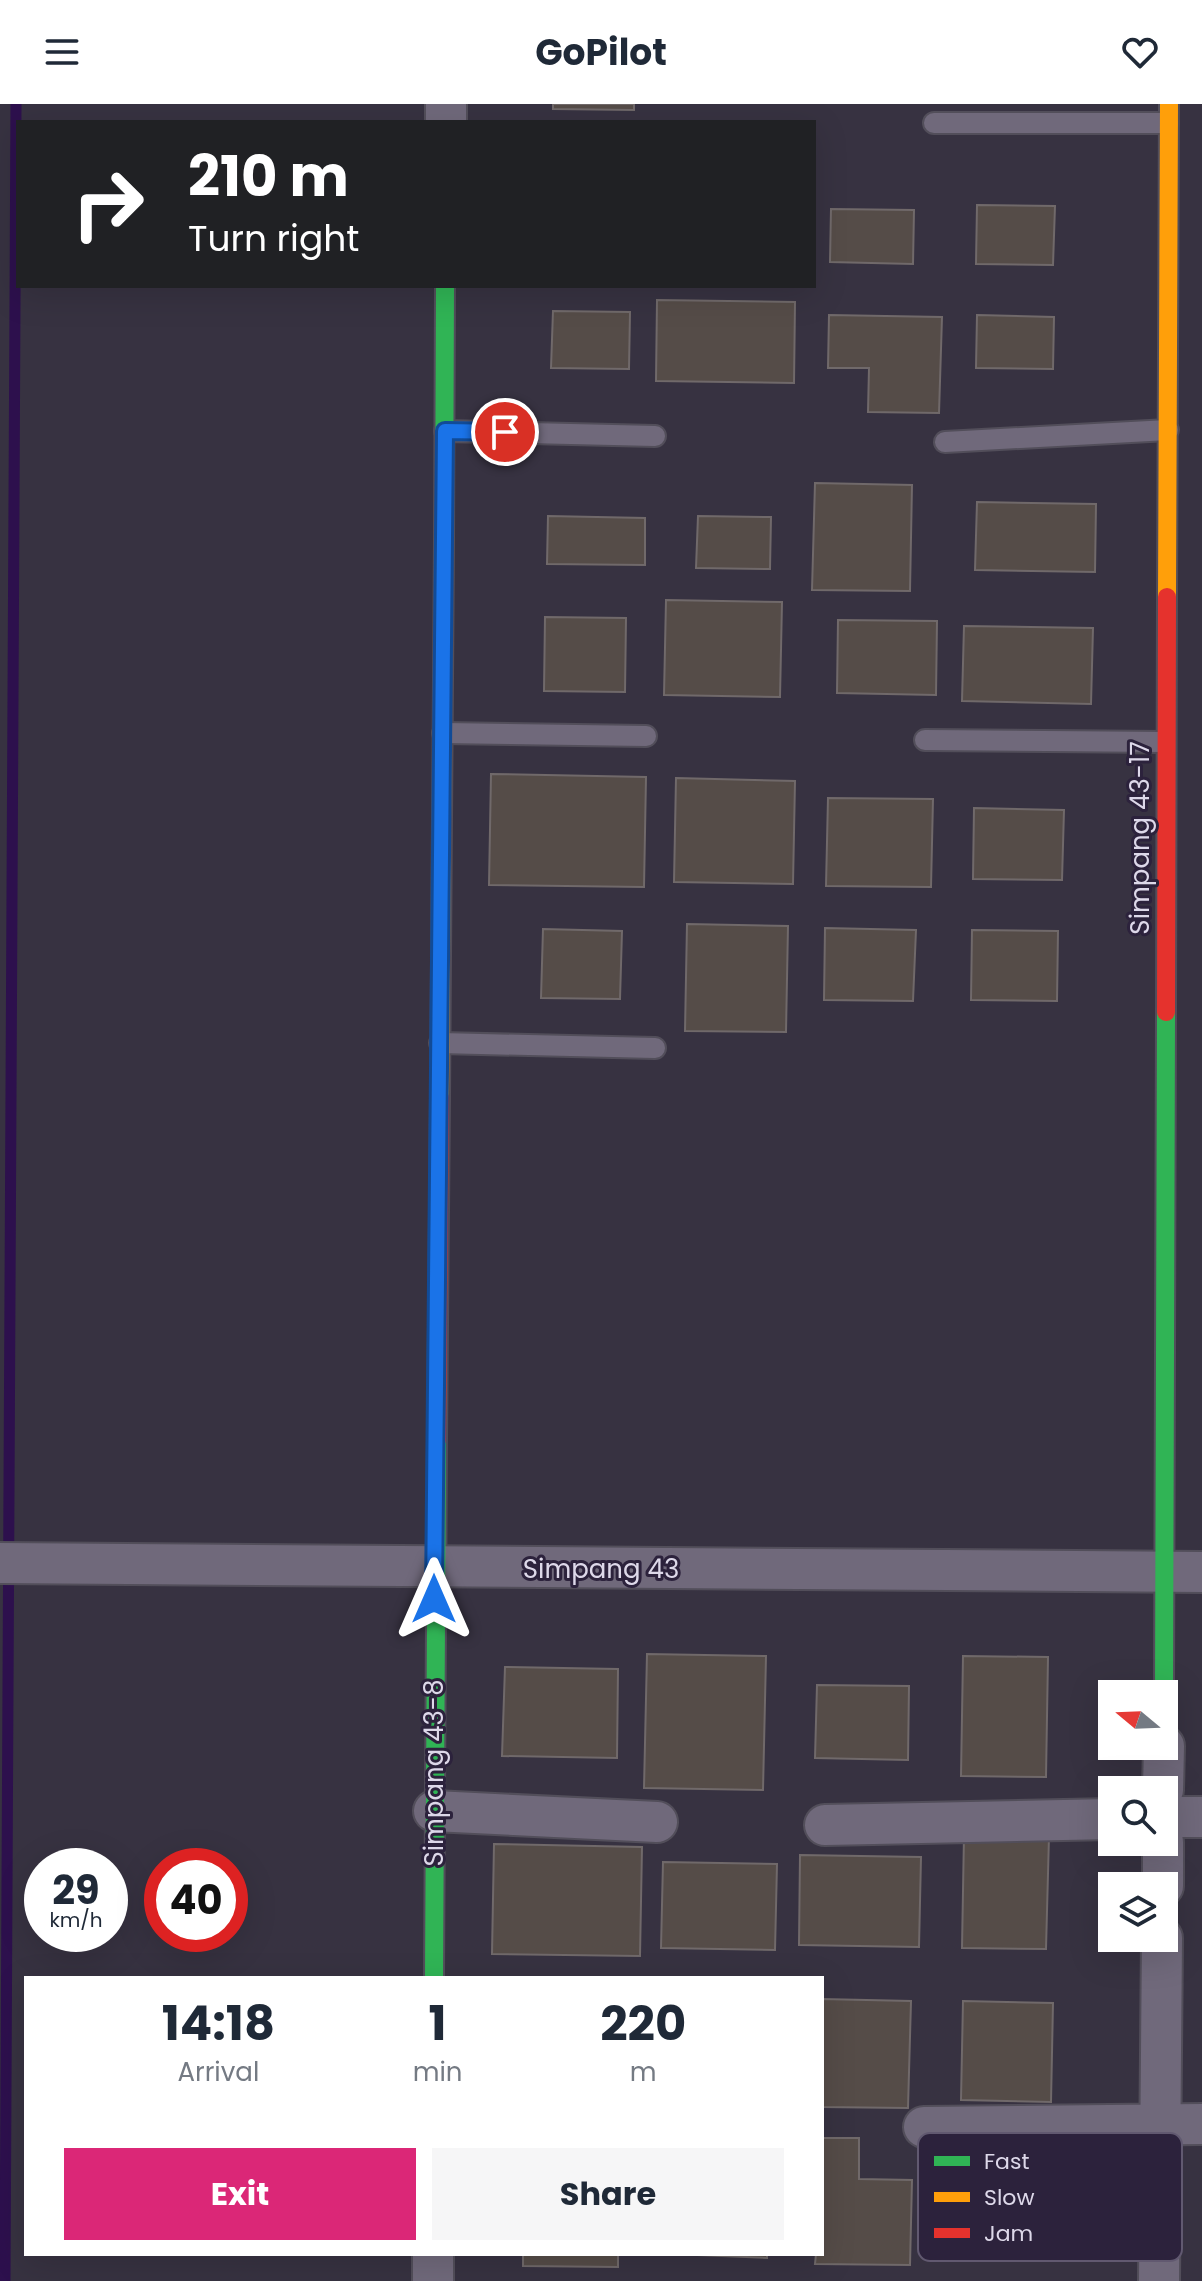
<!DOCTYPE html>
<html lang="en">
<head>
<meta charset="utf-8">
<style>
	body { margin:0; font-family:Poppins,sans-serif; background:#f6f6f7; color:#1f2937; height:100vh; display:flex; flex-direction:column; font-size:30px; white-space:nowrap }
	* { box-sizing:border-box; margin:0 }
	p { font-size:26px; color:#747a83 }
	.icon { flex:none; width:44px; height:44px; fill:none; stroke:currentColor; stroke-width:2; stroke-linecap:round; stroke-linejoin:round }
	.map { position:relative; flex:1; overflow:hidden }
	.drawer { position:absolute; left:24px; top:1872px; width:800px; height:280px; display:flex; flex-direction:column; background:#fff; border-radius:0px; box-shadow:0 8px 32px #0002 }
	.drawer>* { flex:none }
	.banner { position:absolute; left:16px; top:16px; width:800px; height:168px; border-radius:0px; box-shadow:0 8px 32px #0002; background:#202124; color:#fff; overflow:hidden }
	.needle { width:52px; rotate:289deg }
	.controls { position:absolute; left:1098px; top:1576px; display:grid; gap:16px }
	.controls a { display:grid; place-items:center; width:80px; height:80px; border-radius:0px; background:#fff; box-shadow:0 8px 32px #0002; font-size:40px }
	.speed { position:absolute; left:24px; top:1744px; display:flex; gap:16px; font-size:40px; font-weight:700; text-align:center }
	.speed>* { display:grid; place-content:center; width:104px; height:104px; border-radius:50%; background:#fff; box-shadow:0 8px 32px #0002; line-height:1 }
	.speed small { font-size:20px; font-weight:400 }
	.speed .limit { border:12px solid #d22; background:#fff; color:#111 }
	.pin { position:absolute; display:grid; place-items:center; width:68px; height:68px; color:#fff; margin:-34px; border:4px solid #fff; border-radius:50%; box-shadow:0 2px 8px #0007 }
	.me { position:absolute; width:88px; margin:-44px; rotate:0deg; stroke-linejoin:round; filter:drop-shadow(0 0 6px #0008) }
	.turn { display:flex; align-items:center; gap:28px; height:168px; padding:0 40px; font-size:36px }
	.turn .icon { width:104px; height:104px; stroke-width:2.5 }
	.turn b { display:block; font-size:56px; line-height:68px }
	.eta { display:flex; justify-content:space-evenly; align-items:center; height:136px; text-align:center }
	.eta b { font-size:48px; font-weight:700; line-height:56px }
	.cta { display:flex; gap:16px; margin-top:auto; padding:16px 40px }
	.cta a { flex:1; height:92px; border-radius:0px; background:#db2777; color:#fff; font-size:32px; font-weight:700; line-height:92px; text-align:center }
	.cta a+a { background:#f6f6f7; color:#1f2937 }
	header { display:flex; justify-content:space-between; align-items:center; height:104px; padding:0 40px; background:#fff; font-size:36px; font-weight:700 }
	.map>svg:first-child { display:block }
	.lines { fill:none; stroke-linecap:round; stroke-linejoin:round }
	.stream { stroke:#2d104d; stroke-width:11 }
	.building { fill:#554c48; stroke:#70696a; stroke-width:2 }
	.lane-casing { stroke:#524e5a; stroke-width:24 }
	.street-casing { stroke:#524e5a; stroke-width:44 }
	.fast-casing { stroke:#524e5a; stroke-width:22 }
	.slow-casing { stroke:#524e5a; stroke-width:22 }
	.jam-casing { stroke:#524e5a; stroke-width:22 }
	.lane { stroke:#70697b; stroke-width:20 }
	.street { stroke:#70697b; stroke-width:40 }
	.fast { stroke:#30b455; stroke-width:18 }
	.slow { stroke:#ff9f0a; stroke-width:18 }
	.jam { stroke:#e5322d; stroke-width:18 }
	.route-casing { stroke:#114b97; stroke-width:20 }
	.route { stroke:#1a73e8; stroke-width:14 }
	.labels { text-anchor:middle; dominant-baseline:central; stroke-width:6; stroke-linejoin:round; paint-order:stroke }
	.street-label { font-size:26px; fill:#ddd8e9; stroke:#2c223c }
	.key { fill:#2c223c; stroke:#615970; stroke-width:2 }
	.key-label { font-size:22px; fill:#ddd8e9 }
</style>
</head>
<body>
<header><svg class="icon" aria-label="menu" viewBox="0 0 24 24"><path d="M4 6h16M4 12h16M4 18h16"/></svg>GoPilot<svg class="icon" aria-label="heart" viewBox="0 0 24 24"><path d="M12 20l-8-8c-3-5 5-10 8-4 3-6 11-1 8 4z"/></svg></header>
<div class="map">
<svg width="1202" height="2177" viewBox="0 0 1202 2177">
	<rect width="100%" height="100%" fill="#373241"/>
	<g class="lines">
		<path class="stream" d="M5,2177L16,0"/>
	</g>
	<path class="building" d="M553,0H634V6L553,5Z
		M977,101L1055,102L1053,161L976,160Z
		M831,105L914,106L913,160L830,158Z
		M657,196L795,198L794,279L656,277Z
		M553,207L630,208L629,265L551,264Z
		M829,211L942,213L939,309L868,308L869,264H828Z
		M977,211L1054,213L1053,265L976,264Z
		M815,379L912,381L910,487L812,486Z
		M977,398L1096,400L1095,468L975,466Z
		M548,412L645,414V461L547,460Z
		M698,412L771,413L770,465L696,464Z
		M666,496L782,498L780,593L664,591Z
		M545,513L626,514L625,588L544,587Z
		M838,516L937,517L936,591L837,589Z
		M964,522L1093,524L1091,600L962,597Z
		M491,670L646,673L644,783L489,781Z
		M676,674L795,677L793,780L674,778Z
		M828,694L933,695L931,783L826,782Z
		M974,704L1064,706L1062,776L973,775Z
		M687,820L788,822L786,928L685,927Z
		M825,824L916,826L913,897L824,896Z
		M543,825L622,827L620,895L541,894Z
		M972,826L1058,827L1057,897L971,896Z
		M647,1550L766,1552L763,1686L644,1684Z
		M963,1552L1048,1553L1046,1673L961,1672Z
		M505,1563L618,1565L617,1654L502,1652Z
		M817,1581L909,1582L908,1656L815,1654Z
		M964,1731L1049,1732L1046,1845L962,1844Z
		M494,1740L642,1743L640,1852L492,1850Z
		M800,1751L921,1753L919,1843L799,1841Z
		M663,1758L777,1760L775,1846L661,1844Z
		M822,1895L911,1897L908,2004L822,2003Z
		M963,1897L1053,1899L1051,1998L961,1996Z
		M822,2034H859V2075L912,2076L910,2161L815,2160L816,2150H822Z
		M523,2150H618V2163L523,2162Z
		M673,2150H767V2154Z"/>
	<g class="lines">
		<defs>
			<path id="lane" d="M934,19H1168
				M445,327L655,332
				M945,338L1168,326
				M443,629L646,632
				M925,636L1165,638
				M440,939L655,944"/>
			<path id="street" d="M446,0V18
				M0,1459L1202,1468
				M1163,1686L1164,1642
				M434,1707L657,1718
				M1164,1713H1202
				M825,1721L1112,1715
				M1163,1782V1738
				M924,2023L1202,2020
				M433,2177V2150
				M1159,2177L1162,1834"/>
			<path id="fast" d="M444,435L445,182
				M1164,1590L1166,908
				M434,1874L437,1336"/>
			<path id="slow" d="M1167,493L1169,0
				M440,994L444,435"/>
			<path id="jam" d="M1166,908L1167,493
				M437,1336L440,994"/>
		</defs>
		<use href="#lane" class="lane-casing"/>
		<use href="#street" class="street-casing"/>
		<use href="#fast" class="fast-casing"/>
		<use href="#slow" class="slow-casing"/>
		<use href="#jam" class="jam-casing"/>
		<use href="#lane" class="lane"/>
		<use href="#street" class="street"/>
		<use href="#fast" class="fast"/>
		<use href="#slow" class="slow"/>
		<use href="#jam" class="jam"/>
	</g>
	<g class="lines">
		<defs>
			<path id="route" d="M434,1495L445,327L505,328"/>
		</defs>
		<use href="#route" class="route-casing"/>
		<use href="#route" class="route"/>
	</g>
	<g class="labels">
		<g class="street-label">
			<text transform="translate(1140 734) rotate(-90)">Simpang 43-17</text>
			<text x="601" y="1465">Simpang 43</text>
			<text transform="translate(434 1669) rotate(-90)">Simpang 43-8</text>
		</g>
	</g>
	<rect x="918" y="2029" width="264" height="128" rx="12" class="key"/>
	<rect x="934" y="2052" width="36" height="10" fill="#30b455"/>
	<rect x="934" y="2088" width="36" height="10" fill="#ff9f0a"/>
	<rect x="934" y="2124" width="36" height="10" fill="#e5322d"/>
	<g class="key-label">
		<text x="984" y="2065">Fast</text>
		<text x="984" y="2101">Slow</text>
		<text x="984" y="2137">Jam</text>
	</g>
</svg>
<div class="controls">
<a><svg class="needle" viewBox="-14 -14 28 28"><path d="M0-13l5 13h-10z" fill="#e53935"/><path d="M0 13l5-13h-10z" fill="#747a83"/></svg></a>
<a><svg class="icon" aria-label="search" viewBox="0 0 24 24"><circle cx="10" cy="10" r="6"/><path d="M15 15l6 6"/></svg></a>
<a><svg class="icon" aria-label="layers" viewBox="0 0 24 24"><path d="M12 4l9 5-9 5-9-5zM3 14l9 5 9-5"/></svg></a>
</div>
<div class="speed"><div>29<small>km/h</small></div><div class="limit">40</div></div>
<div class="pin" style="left:505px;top:328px;background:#d93025"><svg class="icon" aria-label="arrive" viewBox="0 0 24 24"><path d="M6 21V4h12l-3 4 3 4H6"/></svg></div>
<svg class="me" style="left:434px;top:1495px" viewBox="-20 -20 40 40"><path d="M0-17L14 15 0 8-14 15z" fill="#1a73e8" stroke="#fff" stroke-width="4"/></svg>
<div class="banner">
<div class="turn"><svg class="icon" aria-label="right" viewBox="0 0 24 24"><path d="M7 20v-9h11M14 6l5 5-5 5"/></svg><div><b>210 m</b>Turn right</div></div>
</div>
<section class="drawer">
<div class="eta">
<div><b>14:18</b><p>Arrival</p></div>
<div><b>1</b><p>min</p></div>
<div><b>220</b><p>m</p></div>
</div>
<div class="cta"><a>Exit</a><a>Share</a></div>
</section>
</div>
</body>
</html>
